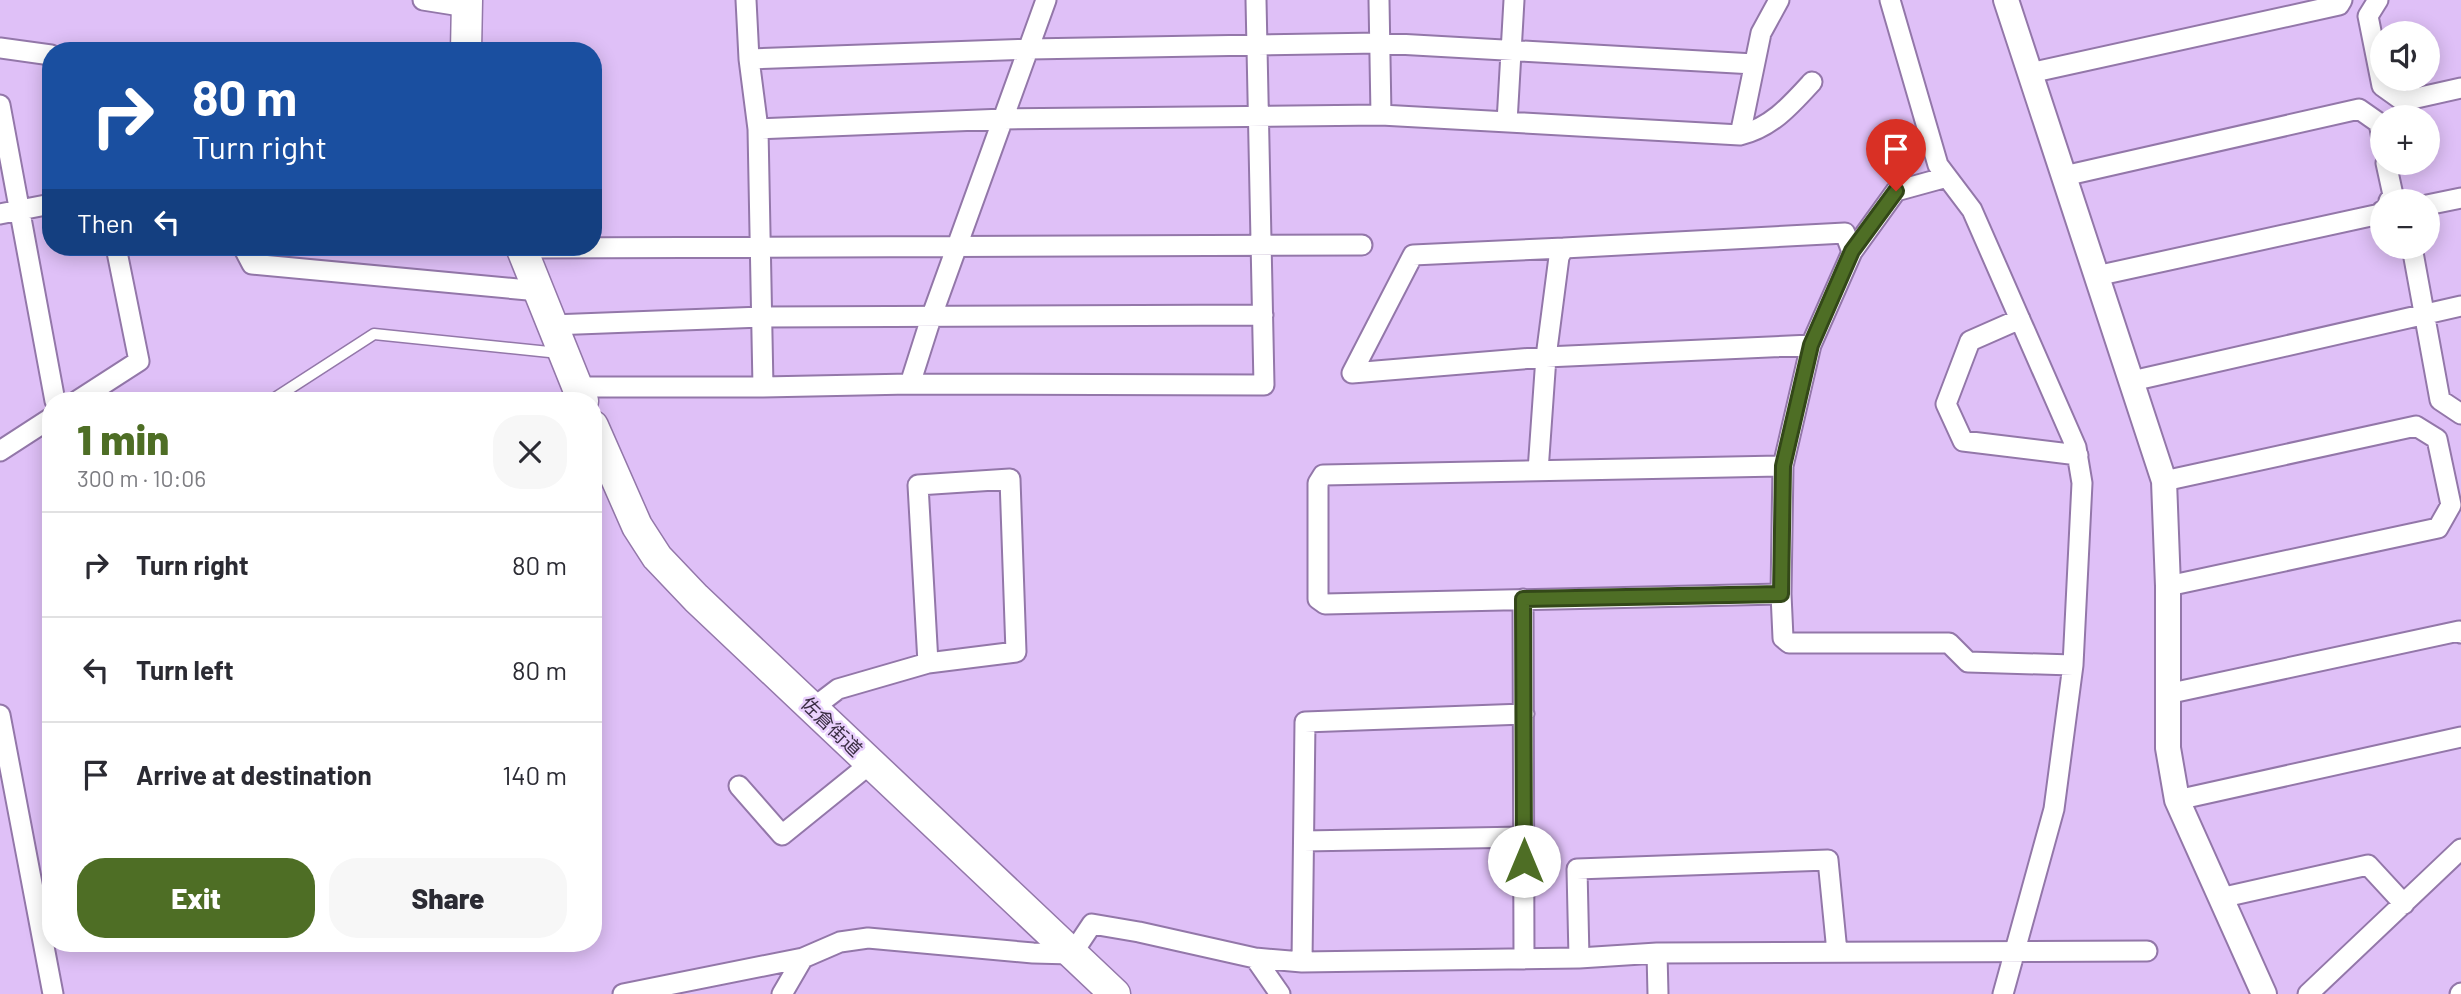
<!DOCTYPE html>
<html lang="en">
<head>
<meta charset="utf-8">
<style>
	body { margin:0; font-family:Barlow,"Noto Sans JP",sans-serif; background:#f7f7f7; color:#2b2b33; height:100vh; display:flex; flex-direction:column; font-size:26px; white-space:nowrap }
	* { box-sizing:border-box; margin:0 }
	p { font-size:23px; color:#7c7c81 }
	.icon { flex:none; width:38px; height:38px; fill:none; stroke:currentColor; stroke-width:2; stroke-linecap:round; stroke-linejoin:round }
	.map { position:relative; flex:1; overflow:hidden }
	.panel { position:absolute; left:42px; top:392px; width:560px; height:560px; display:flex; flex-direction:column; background:#fff; border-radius:28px; box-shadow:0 4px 18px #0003 }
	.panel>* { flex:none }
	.banner { position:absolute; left:42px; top:42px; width:560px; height:214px; border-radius:28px; box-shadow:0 4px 18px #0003; background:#1a4fa0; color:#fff; overflow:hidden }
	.fabs { position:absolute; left:2370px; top:21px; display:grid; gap:14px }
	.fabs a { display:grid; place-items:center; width:70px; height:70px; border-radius:50%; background:#fff; box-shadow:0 4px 18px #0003; font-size:35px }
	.pin { position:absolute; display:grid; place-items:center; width:60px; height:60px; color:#fff; margin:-72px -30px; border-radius:50% 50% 50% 0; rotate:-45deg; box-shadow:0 0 7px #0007 }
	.pin .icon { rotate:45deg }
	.me { position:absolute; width:77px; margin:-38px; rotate:0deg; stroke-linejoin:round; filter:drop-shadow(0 0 5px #0008) }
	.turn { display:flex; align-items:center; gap:24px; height:147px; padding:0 35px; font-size:32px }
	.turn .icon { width:91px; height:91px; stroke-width:2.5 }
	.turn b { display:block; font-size:49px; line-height:60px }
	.then { display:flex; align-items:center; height:66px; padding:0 35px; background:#0003; gap:14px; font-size:26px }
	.round { display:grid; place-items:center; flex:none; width:74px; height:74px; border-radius:28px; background:#f7f7f7 }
	.overview { display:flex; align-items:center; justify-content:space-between; height:119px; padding:0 35px }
	h1 { font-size:42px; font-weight:800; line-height:52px; color:#4e6e25 }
	.action { display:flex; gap:14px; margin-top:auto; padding:14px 35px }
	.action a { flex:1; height:80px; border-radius:28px; background:#4e6e25; color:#fff; font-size:28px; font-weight:800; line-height:80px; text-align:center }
	.action a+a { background:#f7f7f7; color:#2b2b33 }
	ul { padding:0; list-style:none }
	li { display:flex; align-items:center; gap:21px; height:105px; padding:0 35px; border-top:2px solid #e1e1e2 }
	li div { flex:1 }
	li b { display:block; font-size:26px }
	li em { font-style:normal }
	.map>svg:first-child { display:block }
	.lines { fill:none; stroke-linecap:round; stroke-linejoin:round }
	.service-casing { stroke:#9377a9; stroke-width:13 }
	.minor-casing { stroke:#9377a9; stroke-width:23 }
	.tertiary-casing { stroke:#9377a9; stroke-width:28 }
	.primary-casing { stroke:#9377a9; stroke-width:33 }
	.service { stroke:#fff; stroke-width:10 }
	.minor { stroke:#fff; stroke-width:19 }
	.tertiary { stroke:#fff; stroke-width:24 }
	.primary { stroke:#fff; stroke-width:30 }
	.route-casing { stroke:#334818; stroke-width:18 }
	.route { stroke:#4e6e25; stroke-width:12 }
	.labels { text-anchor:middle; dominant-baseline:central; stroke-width:5; stroke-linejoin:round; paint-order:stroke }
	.street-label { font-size:19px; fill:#3a2d43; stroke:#e9d0fd }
</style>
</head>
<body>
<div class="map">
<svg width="2461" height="994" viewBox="0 0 2461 994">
	<rect width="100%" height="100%" fill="#dfc0f7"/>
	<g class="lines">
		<defs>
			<path id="service" d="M275,398L374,334L559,353"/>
			<path id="minor" d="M423,0L467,7
				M746,0L749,59L758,129L763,387
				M1379,0L1381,115
				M1779,0L1761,33L1740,135C1771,128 1791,105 1812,82
				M1890,0L1938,165L1972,210L2076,447L2082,483L2073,665L2054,809L2003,994
				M2378,0L2368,16L2382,86L2403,101L2461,88
				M0,48L51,55
				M749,59L1029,49L1379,43L1754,64
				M2030,73L2339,5L2342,0
				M0,105L55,401
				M1507,122L1514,0
				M758,129L1004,119L1381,115L1740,135
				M2386,163L2393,195L2389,201
				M2064,176L2359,109L2379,123L2382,139
				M2427,205L2461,198
				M0,214L51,204
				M243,247L252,264L539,291
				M2412,247L2440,400L2461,414
				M522,248L1362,245
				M1564,248L1413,255L1352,373L1546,357L1811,345
				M1852,252L1896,191L1947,177
				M2096,276L2380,214L2382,211
				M2020,319L1970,341L1946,404L1963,441L2078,455
				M552,325L762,317L1263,315
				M2132,381L2461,306
				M910,384L931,318L1046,0
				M577,387H763L910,384L1264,385L1256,0
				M77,401L139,361L116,247
				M0,451L51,418
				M1538,471L1546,357L1559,257L1564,248L1845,233L1852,252L1811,345L1783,466L1781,594L1783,638L1789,643H1949L1968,662L2073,665
				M2164,481L2416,426L2437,439L2451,505L2438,528L2168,586
				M1781,594L1325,604L1318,599V483L1323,475L1783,466
				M1523,599L1524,959
				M2167,694L2459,631L2461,633
				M813,708L838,689L928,663L1016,652L1010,479L918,485L928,663
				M0,715L53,994
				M739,786L782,835L871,763
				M2177,800L2461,737
				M1304,841L1524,837
				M2220,898L2368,865L2404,904
				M1657,953L1658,994
				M1255,958L1280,994
				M1579,958L1577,869L1828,860L1837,952
				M1302,962L1305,722L1524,714
				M623,994L803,958
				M782,994L803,958L840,942L868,938L1033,953L1072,954L1092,924L1139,932L1255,958L1302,962L1579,958L1657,953L2147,951
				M2308,994L2461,849
				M2460,994L2461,993"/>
			<path id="tertiary" d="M2006,0L2164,481L2168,586V748L2177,800L2264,994"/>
			<path id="primary" d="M466,51L467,0
				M521,247L583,401
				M593,426L637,526L657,557L696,598L1115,994"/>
		</defs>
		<use href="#service" class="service-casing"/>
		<use href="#minor" class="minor-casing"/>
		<use href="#tertiary" class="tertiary-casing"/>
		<use href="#primary" class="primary-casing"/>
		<use href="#service" class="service"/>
		<use href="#minor" class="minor"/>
		<use href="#tertiary" class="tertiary"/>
		<use href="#primary" class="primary"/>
	</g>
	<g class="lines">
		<defs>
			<path id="route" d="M1524,861L1523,599L1781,594L1783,466L1811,345L1852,251L1896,191"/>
		</defs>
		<use href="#route" class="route-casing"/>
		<use href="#route" class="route"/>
	</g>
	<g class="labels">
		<g class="street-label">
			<text transform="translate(832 726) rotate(44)">佐倉街道</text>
		</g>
	</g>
</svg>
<div class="fabs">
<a><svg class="icon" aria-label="sound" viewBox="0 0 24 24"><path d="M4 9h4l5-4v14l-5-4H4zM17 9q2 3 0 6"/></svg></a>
<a>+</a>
<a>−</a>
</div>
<div class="pin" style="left:1896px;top:191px;background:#d93025"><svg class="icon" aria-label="arrive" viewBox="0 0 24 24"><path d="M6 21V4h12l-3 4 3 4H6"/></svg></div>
<svg class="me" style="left:1524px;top:861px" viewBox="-20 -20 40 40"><circle r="19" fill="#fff"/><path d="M0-13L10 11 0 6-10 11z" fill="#4e6e25"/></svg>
<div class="banner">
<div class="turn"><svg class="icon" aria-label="right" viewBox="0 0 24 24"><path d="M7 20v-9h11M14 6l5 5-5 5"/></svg><div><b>80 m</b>Turn right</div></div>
<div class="then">Then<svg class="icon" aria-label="left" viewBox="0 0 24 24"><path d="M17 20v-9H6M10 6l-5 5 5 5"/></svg></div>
</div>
<section class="panel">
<div class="overview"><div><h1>1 min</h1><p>300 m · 10:06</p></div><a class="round"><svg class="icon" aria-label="close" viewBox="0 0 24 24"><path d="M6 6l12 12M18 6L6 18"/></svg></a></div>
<ul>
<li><svg class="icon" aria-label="right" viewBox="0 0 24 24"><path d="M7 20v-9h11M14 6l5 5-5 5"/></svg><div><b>Turn right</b></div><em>80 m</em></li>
<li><svg class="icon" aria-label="left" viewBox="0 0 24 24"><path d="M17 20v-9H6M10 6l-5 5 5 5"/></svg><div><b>Turn left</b></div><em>80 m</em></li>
<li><svg class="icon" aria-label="arrive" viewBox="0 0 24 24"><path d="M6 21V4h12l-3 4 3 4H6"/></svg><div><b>Arrive at destination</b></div><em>140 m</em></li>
</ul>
<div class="action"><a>Exit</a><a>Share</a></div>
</section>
</div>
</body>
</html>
